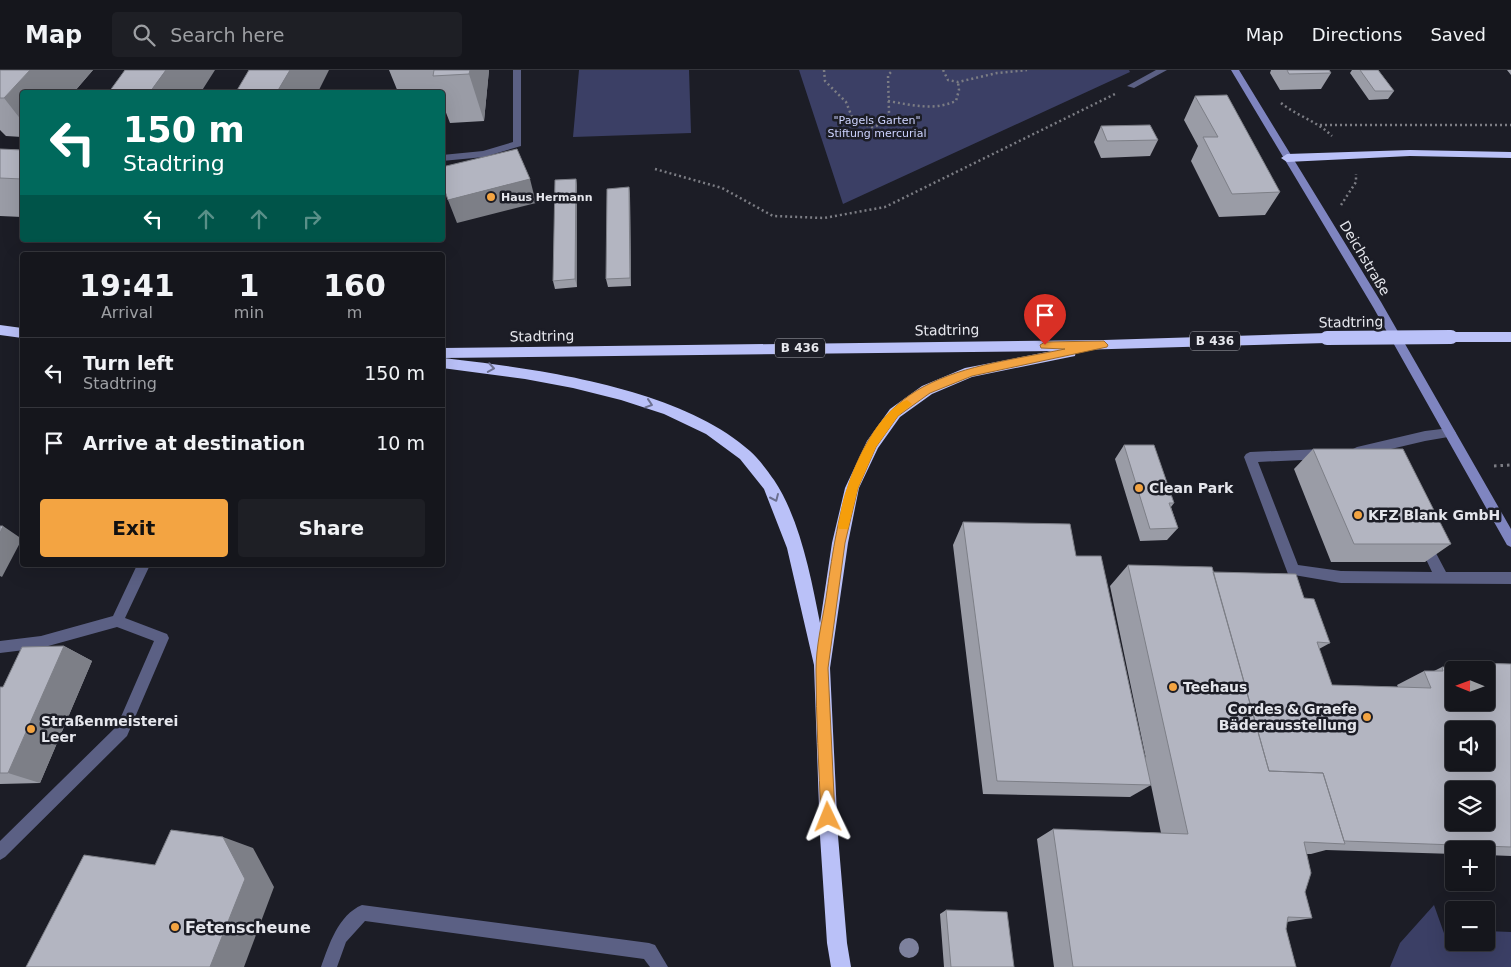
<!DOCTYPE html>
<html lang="en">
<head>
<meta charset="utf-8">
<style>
	body { margin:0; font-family:"DejaVu Sans",sans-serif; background:#1e1f25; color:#f1f3f6; height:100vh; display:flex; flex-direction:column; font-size:19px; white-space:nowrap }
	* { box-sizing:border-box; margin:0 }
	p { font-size:16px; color:#9d9fa3 }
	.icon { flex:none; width:28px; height:28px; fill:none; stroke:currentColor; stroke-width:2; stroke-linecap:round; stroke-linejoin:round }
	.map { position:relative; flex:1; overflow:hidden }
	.side { position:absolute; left:20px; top:182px; width:425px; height:315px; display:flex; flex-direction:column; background:#15161c; border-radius:5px; box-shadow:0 5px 20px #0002,0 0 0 1px #34353b }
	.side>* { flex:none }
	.banner { position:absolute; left:20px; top:20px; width:425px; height:152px; border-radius:5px; box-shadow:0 5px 20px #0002,0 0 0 1px #34353b; background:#00695c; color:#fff; overflow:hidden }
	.needle { width:32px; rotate:271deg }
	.controls { position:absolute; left:1445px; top:591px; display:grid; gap:10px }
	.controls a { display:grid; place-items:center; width:50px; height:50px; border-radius:5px; background:#15161c; box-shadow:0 5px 20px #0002,0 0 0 1px #34353b; font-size:25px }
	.pin { position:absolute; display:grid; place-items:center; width:42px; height:42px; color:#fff; margin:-51px -21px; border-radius:50% 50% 50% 0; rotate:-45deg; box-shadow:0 0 5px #0007 }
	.pin .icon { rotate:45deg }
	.me { position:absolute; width:55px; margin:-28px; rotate:358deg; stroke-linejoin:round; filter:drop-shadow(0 0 4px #0008) }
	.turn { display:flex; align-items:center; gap:18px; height:105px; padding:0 20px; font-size:22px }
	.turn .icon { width:65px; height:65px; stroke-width:2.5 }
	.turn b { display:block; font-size:35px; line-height:42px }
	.lanes { display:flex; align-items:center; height:48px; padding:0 20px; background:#0003; justify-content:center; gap:25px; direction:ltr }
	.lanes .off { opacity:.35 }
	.eta { display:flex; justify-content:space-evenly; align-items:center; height:85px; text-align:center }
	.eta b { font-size:30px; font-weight:700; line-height:35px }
	.button { display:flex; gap:10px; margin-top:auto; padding:10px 20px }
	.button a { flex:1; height:58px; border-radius:5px; background:#f3a442; color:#111; font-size:20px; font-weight:700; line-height:58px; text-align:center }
	.button a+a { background:#1e1f25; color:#f1f3f6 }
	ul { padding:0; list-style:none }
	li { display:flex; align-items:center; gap:15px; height:70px; padding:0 20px; border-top:1px solid #34353b }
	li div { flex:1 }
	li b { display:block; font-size:19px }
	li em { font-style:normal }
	header { display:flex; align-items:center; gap:30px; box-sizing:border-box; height:70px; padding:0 25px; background:#15161c; border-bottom:1px solid #34353b }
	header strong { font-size:24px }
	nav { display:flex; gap:28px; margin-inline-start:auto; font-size:18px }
	.search { width:350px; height:45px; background:#1e1f25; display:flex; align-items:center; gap:12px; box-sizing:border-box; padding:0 18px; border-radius:5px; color:#9d9fa3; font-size:19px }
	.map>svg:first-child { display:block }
	.green { fill:#3b3f65 }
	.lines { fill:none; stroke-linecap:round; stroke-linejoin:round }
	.path-far1 { stroke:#7c7d84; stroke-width:2.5; stroke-dasharray:2 3; stroke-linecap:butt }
	.path { stroke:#7c7d84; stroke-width:3; stroke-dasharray:2.5 4; stroke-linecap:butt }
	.lane { fill:#5b6084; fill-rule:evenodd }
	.street { fill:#5b6084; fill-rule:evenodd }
	.secondary { fill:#7f85c0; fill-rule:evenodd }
	.highway { fill:#bac1f8; fill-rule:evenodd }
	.highway-bridge { stroke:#bac1f8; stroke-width:14 }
	.tree { fill:#7d819d }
	.wall { fill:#9a9ca6 }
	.shaded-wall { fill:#7d7f87 }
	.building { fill:#b3b5c1; stroke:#7d7f87; fill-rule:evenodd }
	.oneway { stroke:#6b6f8f }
	.route { fill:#f3a442; stroke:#9e6b2b }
	.slow { fill:#f59e0b }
	.poi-dot { fill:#f3a442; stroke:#1c1d26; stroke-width:2 }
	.labels { text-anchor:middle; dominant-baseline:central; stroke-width:5; stroke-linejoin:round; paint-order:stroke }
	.far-park-label { font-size:11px; fill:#cdd3fe; stroke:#1c1d26 }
	.far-poi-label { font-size:11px; font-weight:bold; fill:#e5e6ec; stroke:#1c1d26; text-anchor:start }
	.shield { fill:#1c1d26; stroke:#a9aab1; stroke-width:1 }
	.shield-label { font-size:12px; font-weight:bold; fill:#e5e6ec }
	.street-label { font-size:14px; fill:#e5e6ec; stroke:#1c1d26 }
	.poi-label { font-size:14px; font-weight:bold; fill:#e5e6ec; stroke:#1c1d26; text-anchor:start }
	.near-poi-label { font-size:16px; font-weight:bold; fill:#e5e6ec; stroke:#1c1d26; text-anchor:start }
</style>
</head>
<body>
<header>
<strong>Map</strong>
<div class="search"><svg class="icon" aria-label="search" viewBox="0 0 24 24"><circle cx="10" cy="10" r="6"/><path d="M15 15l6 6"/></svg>Search here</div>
<nav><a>Map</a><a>Directions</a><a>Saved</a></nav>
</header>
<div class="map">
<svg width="1511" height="897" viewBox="0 0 1511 897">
	<rect width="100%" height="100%" fill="#1c1d26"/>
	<path class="green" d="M579,0H689L691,63L573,67Z
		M799,0H1129L1130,2L843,134Z
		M1434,835L1445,866L1454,864V872H1486V861L1511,862V897H1390L1400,873Z"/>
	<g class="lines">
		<path class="path-far1" d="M824,0L825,11L846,32L854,52L872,57L883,54L889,43L888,5L893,0
			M943,0L948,10L958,12L997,3L1027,0
			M888,31C912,35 933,41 956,31L959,20L958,12
			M1281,33C1297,46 1317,51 1332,66
			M1320,55H1511
			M655,99L722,118L773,146L824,148L885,137L1115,24
			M1341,135L1356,112V104"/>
		<path class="path" d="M1494,396L1511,395"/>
		<path class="lane" d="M1450,358L1454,360L1456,363L1454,366L1425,371L1357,387L1353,385L1351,382L1353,379L1357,377L1425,361Z
			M1324,379L1328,381L1330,384L1328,387L1324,389L1258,392L1298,495L1341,501L1432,502L1418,472L1420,468L1424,466L1428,468L1446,502H1511V514L1341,513L1288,504L1244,387L1246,384L1250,382Z
			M137,495H150L125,548L167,564L169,568L127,666L5,787L0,790V771L117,656L154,571L117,557L41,578L0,583V571L41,566L113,546Z
			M362,835L649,873L655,875L668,897H650L644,889L365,851L346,872L337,897H321C329,875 338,845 362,835Z"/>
		<path class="street" d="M513,0H521V76L484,87L442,91V85L483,81L513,72Z
			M1156,0H1167L1134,18L1127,16Z"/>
		<path class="secondary" d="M1231,0H1239L1381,232L1511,459V477L1507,475L1373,237Z"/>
		<path class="highway" d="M1410,80L1511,82V88L1410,86L1287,92L1281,88L1287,84Z
			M0,255L22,258V268L0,265Z
			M1451,262H1511V272H1451L1446,270L1444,267L1446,264Z
			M1327,263L1332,265L1334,268L1332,271L1327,273L1076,280L1075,286L1070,287L972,307L932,324L900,347L878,378L859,418L848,473L830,598L838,766L847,873L851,897H831L827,873L820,766L814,595L787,478L764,419L740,389L706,364L664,344L621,330L573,318L525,309L442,298V288C534,298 679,317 750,381C758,388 767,400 774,410C800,449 811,507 820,553L832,473L845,418L867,371L890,339L922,316L965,298L1052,281L442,288V278L1104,270Z"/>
		<path class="highway-bridge" d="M1327,268L1451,267"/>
	</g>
	<circle class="tree" cx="909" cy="878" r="10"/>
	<path class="wall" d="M0,0H93L74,22H22V67L6,66L0,60Z
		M389,0H489L484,51L450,53L445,40H442V22H398Z
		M1271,0H1329L1331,3L1321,19L1280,20L1270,3Z
		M1352,0H1378L1394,21L1388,29L1369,30L1350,3Z
		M1507,0H1511V5Z
		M1195,26L1280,122L1265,145L1219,147L1191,91L1198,76L1184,50Z
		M1101,56L1158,70L1150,86L1101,88L1094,72Z
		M0,79L22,80V147L0,146Z
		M576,109L577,117V217L555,219L553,211Z
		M629,117L630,126L631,216L608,217L606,209Z
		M1124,375L1174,433L1171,437L1178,458L1167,470L1140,471L1115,389Z
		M1313,379L1451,474L1425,492H1331L1294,399Z
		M963,452L1076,486L1146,689L1110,516L1128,495L1213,502L1304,528L1330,573L1319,579L1332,615L1398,617L1397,615L1424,601H1434L1442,597H1461L1471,593L1511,594V786L1486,785V780H1454V784L1326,780L1311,784H1307L1305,822L1312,848L1287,852L1286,859L1296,897H1054L1037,769L1053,759L1161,763L1151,715L1130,727L983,724L953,475Z
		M64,576L92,591L40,713L0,714V617H3Z
		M946,840L1014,897H944L940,844Z"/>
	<path class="shaded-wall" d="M30,0H93L74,22H22V51L4,28Z
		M166,0H215L201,22H150Z
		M290,0H329L318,22H277Z
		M470,0H489L484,51L469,4Z
		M530,109L536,133L457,153L448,130Z
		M576,109L577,117V217L575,209Z
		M629,117L630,126L631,216L630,208Z
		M3,456L22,469L2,507L0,506V463Z
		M64,576L92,591L40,713L8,703Z
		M223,767L253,778L274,817L244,897H210Z"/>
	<path class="building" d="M0,0H30L4,28H0Z
		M125,0H166L150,22H109Z
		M249,0H290L277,22H236Z
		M434,0H470L469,4L433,6Z
		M1287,0H1329L1331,3L1289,4Z
		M1360,0H1378L1394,21H1375Z
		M1227,25L1280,122L1232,124L1203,67H1218L1195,26Z
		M1150,55L1158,70L1107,71L1101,56Z
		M0,79L22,80V109L0,108Z
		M517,79L530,109L448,130L442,112V97Z
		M576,109L575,209L553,211L555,110Z
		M629,117L630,208L606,209L607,119Z
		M1124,375H1154L1174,433H1169L1178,458L1150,459Z
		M1313,379H1403L1451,474H1354Z
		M963,452L1070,454L1076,486H1101L1151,715L997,711Z
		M0,456H3L0,463Z
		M1128,495L1212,497L1269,701L1323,703L1345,774L1304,772L1311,803L1305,822L1312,848L1288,847L1286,859L1296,897H1073L1053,759L1188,764Z
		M1213,502L1296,504L1304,528L1314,529L1330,573L1317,572L1332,615L1431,618L1424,601H1443L1442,597L1473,598L1471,593L1511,594V777L1344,771L1323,703L1269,701ZM1454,600H1486V632H1454ZM1454,660H1486V692H1454ZM1454,720H1486V752H1454Z
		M64,576L8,703H0V617H3L22,577Z
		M171,760L223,767L245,809L210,897H26L84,785L155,795Z
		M946,840L1007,842L1014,897H951Z"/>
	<defs><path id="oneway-chevron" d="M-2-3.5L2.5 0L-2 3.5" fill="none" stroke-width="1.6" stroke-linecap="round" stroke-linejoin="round" transform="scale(1.25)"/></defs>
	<g class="oneway">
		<use href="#oneway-chevron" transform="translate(491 298) rotate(9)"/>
		<use href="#oneway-chevron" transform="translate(649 334) rotate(18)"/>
		<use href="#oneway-chevron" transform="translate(775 428) rotate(66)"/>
	</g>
	<path class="route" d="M1104,271L1108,275L1107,277L972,306L930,323L898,346L876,377L858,418L845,473L828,598L835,747L833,752L828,754L823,752L821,747C819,698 816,649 816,600C816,576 822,552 826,528C837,453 848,357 923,317C966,294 1018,289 1065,279L1041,278L1040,275L1045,272Z"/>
	<path class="slow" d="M907,330L912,334L898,346L876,377L858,418L848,459H839L838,455C841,443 842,430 847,418C855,393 881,338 907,330Z"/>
	<g class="poi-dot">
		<circle cx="491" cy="127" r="5"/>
		<circle cx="1139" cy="418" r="5"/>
		<circle cx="1358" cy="445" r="5"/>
		<circle cx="1173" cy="617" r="5"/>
		<circle cx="1367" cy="647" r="5"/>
		<circle cx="31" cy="659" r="5"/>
		<circle cx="175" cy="857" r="5"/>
	</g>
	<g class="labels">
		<g class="far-park-label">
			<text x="877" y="50">"Pagels Garten"<tspan x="877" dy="13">Stiftung mercurial</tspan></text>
		</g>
		<g class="far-poi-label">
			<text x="501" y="127">Haus Hermann</text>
		</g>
		<g class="shield">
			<rect x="1190" y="261.5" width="50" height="19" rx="4"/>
			<rect x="775" y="268.5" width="50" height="19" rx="4"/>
		</g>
		<g class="shield-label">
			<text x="1215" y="271">B 436</text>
			<text x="800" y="278">B 436</text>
		</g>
		<g class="street-label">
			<text transform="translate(1365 188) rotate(59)">Deichstraße</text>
			<text transform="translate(1351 252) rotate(-1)">Stadtring</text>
			<text transform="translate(947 260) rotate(-1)">Stadtring</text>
			<text transform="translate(542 266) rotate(-1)">Stadtring</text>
		</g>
		<g class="poi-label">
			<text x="1149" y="418">Clean Park</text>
			<text x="1368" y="445">KFZ Blank GmbH</text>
			<text x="1183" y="617">Teehaus</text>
			<text x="1357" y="639" text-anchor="end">Cordes &amp; Graefe<tspan x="1357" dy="16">Bäderausstellung</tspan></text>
			<text x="41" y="651">Straßenmeisterei<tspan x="41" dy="16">Leer</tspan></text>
		</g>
		<g class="near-poi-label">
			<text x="185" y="857">Fetenscheune</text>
		</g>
	</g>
</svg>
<div class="controls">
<a><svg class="needle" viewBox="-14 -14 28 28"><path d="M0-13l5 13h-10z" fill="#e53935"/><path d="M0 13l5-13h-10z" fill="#9d9fa3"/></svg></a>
<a><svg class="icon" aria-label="sound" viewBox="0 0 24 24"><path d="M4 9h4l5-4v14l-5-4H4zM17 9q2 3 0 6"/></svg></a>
<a><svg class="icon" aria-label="layers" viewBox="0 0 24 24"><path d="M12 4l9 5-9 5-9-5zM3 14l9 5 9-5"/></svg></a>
<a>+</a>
<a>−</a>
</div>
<div class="pin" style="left:1045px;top:275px;background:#d93025"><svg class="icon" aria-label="arrive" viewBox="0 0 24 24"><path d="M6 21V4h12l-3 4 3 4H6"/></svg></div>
<svg class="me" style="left:828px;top:747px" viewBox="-20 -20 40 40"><path d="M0-17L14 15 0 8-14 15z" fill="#f3a442" stroke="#fff" stroke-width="4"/></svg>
<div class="banner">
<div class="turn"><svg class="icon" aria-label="left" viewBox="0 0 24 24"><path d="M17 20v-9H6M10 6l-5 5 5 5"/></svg><div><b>150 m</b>Stadtring</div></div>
<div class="lanes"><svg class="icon" aria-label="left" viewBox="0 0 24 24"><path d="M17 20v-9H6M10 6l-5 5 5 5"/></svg><svg class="icon off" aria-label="ahead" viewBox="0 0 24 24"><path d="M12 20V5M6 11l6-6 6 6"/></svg><svg class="icon off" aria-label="ahead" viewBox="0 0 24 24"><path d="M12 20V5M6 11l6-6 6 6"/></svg><svg class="icon off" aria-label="right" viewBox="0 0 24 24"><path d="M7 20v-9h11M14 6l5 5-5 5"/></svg></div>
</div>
<section class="side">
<div class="eta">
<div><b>19:41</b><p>Arrival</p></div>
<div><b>1</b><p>min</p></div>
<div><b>160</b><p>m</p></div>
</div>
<ul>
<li><svg class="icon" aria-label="left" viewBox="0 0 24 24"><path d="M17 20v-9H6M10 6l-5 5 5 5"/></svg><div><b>Turn left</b><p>Stadtring</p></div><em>150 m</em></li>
<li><svg class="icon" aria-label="arrive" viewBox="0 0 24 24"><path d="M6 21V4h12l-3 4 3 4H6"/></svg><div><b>Arrive at destination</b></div><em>10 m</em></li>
</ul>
<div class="button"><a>Exit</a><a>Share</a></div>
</section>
</div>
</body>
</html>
